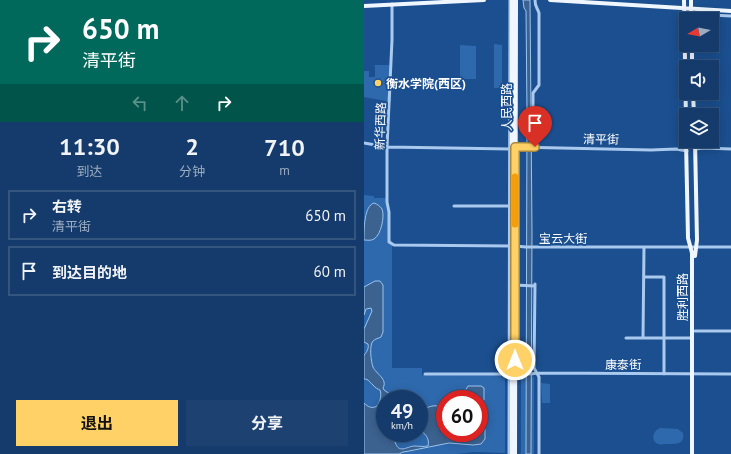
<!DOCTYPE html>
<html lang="zh">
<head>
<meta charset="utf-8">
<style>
	body { margin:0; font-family:"PT Sans","Noto Sans SC",sans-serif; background:#1d4271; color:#f1f3f6; height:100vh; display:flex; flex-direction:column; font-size:15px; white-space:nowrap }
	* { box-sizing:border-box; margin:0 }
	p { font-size:13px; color:#9dadc1 }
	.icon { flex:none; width:22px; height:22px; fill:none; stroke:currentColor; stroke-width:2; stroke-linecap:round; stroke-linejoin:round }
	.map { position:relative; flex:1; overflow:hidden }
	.side { display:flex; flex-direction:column; background:#143b6b; width:364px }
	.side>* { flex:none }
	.banner { background:#00695c; color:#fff; overflow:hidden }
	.needle { width:26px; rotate:260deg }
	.tools { position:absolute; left:315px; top:12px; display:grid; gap:8px }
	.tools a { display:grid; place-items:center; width:40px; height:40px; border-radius:0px; background:#143b6b; box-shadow:0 2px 10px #0003,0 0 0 1px #33557e; font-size:20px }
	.speed { position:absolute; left:12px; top:390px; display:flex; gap:8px; font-size:20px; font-weight:700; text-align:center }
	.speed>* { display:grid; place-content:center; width:52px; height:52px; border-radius:50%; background:#143b6b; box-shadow:0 2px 10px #0003,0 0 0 1px #33557e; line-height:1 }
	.speed small { font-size:10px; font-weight:400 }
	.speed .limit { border:6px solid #d22; background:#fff; color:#111 }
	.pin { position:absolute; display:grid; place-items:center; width:34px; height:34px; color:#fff; margin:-41px -17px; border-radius:50% 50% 50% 0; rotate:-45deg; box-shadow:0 0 4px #0007 }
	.pin .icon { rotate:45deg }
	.me { position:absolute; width:44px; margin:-22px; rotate:0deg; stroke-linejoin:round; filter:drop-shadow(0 0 3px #0008) }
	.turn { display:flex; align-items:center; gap:14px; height:84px; padding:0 16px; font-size:18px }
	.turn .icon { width:52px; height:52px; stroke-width:2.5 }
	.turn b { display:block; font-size:28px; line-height:34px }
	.lanes { display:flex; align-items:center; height:38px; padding:0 16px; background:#0003; justify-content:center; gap:20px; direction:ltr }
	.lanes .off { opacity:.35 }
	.eta { display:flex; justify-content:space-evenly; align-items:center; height:68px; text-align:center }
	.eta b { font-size:24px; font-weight:700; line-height:28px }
	.cta { display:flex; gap:8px; margin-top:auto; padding:8px 16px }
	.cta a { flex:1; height:46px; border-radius:0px; background:#ffd166; color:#111; font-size:16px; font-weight:700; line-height:46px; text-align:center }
	.cta a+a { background:#1d4271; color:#f1f3f6 }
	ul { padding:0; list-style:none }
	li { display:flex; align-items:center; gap:12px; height:50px; margin:0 8px 6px; padding:0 8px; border:2px solid #33557e; border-radius:0px }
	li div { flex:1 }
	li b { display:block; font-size:15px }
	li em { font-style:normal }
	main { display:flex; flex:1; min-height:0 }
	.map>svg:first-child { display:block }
	.green { fill:#2e69ad; fill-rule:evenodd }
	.water { fill:#3c6290; stroke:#9cc4f0 }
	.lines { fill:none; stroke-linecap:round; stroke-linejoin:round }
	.minor { stroke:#a9c9ee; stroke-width:3 }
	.major { stroke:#f0f6ff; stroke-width:4 }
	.route-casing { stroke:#a68842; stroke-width:10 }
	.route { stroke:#ffd166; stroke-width:7 }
	.slow { stroke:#f59e0b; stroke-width:7 }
	.poi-dot { fill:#ffd166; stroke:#1b4f8f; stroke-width:1.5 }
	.labels { text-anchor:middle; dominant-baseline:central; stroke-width:3.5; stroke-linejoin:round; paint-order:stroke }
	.poi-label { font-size:12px; font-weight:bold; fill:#fff; stroke:#1b4f8f; text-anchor:start }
	.street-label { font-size:12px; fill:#fff; stroke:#1b4f8f }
</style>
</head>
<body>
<main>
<section class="side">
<div class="banner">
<div class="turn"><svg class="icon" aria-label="right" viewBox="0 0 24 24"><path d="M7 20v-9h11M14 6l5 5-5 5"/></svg><div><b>650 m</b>清平街</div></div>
<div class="lanes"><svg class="icon off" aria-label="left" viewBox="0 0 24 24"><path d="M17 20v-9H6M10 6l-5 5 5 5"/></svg><svg class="icon off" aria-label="ahead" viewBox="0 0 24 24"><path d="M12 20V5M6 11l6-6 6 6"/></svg><svg class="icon" aria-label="right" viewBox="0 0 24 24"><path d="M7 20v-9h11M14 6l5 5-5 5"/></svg></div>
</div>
<div class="eta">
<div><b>11:30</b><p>到达</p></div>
<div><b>2</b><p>分钟</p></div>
<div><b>710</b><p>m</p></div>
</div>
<ul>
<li><svg class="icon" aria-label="right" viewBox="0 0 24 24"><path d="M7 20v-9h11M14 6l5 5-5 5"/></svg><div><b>右转</b><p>清平街</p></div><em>650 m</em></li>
<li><svg class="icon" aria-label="arrive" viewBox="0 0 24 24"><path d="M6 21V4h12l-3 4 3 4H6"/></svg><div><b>到达目的地</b></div><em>60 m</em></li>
</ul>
<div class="cta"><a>退出</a><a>分享</a></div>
</section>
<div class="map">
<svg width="367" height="454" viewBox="0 0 367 454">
	<rect width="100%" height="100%" fill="#1b4f8f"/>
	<path class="green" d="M130,44L138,45V88H130Z
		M96,45L112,46V79H96Z
		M10,65H28L27,102L0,97V71H5V77H11V66H10Z
		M0,195L10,196V198H24V239L28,241V368H58V375H141V453L110,452L93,454H0ZM21,399H55V433H21ZM81,399H115V433H81Z
		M157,375L162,377V454H157Z
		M168,376L170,377V454H167V378Z
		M177,383L186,384V403H178Z
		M296,428L314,429L319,433C321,445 312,444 304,444C300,444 296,445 294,444C286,440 289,431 296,428Z"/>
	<path class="water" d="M159,0H166L168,232L167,454H162L163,113L162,11L160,8Z
		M10,203C13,204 16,206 18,209C21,216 17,235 10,239C7,241 3,240 0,240C0,229 0,206 10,203Z
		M11,281H16L19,285V332L17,337C15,338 11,339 9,341C5,345 7,362 9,367C12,374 24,379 19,388L20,390L26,394L31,399H21V433H39L34,436L31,442C35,454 42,447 50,446C55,446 59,447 64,446C66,439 61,432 55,431V415L59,414L60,409C64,407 72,404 75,407C77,408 77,411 77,413L81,412V433H115V424L121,429V439L117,444L109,445L85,443L45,451L39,452L35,454H0V403C4,407 8,409 13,406C16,402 18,395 16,390C14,389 11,388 9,385C5,382 5,379 0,379V355C3,352 5,348 4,344L0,342V329L8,311L7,308L2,309L0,315V287Z
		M104,386H117L120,388V400L115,405V399H85C91,392 92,395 100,393Z"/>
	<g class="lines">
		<path class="minor" d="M28,4V40L23,147V202L25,212V242L30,245L151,246L162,247H367
			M327,14L367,16
			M0,143L23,147L146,149
			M151,147L287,150L312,149L323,151
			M169,147V93L175,85V13C173,7 171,7 171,0
			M331,149L340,148L367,149
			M90,206H147
			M280,277H300V374
			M171,284L170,368L175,377V454
			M151,285L171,286
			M331,331H367
			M262,338H328
			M279,338L280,247
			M151,373L167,374L173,373L367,374
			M61,374H145
			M145,454L146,0"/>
		<path class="major" d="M148,0V454
			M186,0L367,11
			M320,0L322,121
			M327,0V19
			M0,6L120,0
			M328,45V67
			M329,93L330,115
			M322,141L324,238L328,253V454
			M331,256L333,240L331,141
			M151,454L152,0"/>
	</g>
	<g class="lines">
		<defs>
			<path id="route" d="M151,360V147H171"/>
		</defs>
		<use href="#route" class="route-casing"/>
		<use href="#route" class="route"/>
		<path class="slow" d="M151,224V177"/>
	</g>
	<circle class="poi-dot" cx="14" cy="83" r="4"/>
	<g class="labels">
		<g class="poi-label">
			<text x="22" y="83">衡水学院(西区)</text>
		</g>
		<g class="street-label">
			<text transform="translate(142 107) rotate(-90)">人民西路</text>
			<text transform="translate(16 126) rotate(-88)">新华西路</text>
			<text transform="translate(237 139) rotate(1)">清平街</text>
			<text x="199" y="238">宝云大街</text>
			<text transform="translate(318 297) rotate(-90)">胜利西路</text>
			<text x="259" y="364">康泰街</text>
		</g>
	</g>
</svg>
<div class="tools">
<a><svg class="needle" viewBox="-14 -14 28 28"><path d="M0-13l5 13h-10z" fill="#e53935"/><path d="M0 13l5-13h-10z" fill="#9dadc1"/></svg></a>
<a><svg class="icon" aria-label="sound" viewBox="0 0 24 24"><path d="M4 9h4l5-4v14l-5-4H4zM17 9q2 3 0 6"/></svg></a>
<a><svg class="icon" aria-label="layers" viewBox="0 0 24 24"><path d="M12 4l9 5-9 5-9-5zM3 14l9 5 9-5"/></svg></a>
</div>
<div class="speed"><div>49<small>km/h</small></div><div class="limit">60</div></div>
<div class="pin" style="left:171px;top:147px;background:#d93025"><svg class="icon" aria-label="arrive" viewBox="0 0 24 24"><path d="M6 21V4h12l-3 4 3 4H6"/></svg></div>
<svg class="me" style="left:151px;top:360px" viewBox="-20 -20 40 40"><circle r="17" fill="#ffd166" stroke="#fff" stroke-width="3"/><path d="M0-11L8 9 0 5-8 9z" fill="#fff"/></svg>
</div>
</main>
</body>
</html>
